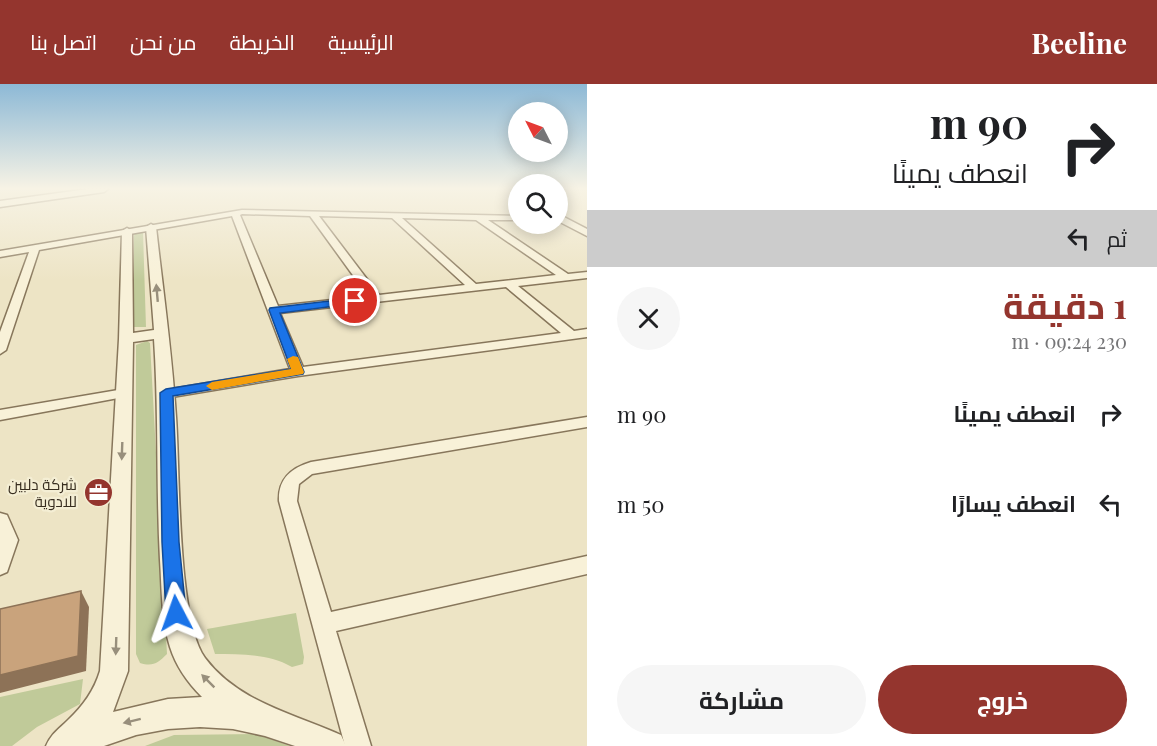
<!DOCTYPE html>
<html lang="ar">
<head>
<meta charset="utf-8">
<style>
	body { margin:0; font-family:"Playfair Display",Cairo,serif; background:#f6f6f6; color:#202124; direction:rtl; height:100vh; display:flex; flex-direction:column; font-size:22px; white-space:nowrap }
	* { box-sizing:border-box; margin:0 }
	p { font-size:20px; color:#757577 }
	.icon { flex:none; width:33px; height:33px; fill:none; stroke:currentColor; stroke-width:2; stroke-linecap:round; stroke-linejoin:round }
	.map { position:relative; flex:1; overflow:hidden; direction:ltr }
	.details { display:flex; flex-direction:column; background:#fff; width:570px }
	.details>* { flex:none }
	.hud { background:#fff; color:#202124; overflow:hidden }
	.needle { width:39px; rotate:312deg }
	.tools { position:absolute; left:508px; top:18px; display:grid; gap:12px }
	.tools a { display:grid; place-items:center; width:60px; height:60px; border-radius:50%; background:#fff; box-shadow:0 3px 15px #0003; font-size:30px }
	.pin { position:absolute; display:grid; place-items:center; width:51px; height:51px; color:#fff; margin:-26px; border:3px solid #fff; border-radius:50%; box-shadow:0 2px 6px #0007 }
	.me { position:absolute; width:66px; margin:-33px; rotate:356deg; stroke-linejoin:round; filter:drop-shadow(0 0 4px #0008) }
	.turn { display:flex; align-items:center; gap:21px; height:126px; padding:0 30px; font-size:27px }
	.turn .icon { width:78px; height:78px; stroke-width:2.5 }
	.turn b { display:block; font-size:42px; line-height:51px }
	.then { display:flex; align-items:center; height:57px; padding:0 30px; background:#0003; gap:12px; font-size:22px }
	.round { display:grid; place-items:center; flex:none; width:63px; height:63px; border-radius:32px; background:#f6f6f6 }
	.head { display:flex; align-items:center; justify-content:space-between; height:102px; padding:0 30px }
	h1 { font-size:36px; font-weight:700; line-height:45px; color:#94352e }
	.action { display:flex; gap:12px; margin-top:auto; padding:12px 30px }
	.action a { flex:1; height:69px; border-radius:36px; background:#94352e; color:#fff; font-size:24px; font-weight:700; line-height:69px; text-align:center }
	.action a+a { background:#f6f6f6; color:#202124 }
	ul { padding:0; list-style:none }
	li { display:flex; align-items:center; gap:18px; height:90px; padding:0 30px }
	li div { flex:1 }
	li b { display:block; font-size:22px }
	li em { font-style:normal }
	header { display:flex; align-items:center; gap:36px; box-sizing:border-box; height:84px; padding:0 30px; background:#94352e; color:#fff }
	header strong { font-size:28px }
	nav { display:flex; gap:33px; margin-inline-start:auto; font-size:21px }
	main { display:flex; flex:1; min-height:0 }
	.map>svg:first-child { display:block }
	.green { fill:#c0ca99 }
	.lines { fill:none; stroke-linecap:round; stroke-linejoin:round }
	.minor-casing { stroke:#87765b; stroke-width:3 }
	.tertiary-casing { stroke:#87765b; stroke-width:3 }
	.minor { fill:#f8f1d8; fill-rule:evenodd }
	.tertiary { fill:#f8f1d8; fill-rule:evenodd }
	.shaded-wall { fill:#8d7257 }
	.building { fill:#c9a37c; stroke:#8d7257; stroke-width:1.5 }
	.oneway { fill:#988f7c }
	.route { fill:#1a73e8; stroke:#114b97; stroke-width:1.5 }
	.slow { fill:#f59e0b }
	.labels { text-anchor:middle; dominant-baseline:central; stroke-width:4.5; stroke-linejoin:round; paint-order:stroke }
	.poi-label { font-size:15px; fill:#372d1f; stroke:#f4eed4; text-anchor:end }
</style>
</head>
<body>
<header>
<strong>Beeline</strong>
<nav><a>الرئيسية</a><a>الخريطة</a><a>من نحن</a><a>اتصل بنا</a></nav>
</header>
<main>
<section class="details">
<div class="hud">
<div class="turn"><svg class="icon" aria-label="right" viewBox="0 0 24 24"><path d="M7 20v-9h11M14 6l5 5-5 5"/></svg><div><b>90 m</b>انعطف يمينًا</div></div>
<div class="then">ثم<svg class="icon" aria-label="left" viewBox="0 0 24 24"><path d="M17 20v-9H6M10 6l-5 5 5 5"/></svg></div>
</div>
<div class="head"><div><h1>1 دقيقة</h1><p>230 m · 09:24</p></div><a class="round"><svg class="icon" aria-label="close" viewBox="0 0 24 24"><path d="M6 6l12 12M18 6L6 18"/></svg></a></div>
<ul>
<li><svg class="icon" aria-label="right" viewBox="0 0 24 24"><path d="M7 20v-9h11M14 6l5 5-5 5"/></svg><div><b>انعطف يمينًا</b></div><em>90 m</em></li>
<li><svg class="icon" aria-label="left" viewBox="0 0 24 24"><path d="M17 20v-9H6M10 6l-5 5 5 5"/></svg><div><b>انعطف يسارًا</b></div><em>50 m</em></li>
</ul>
<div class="action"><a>خروج</a><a>مشاركة</a></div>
</section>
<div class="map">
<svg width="587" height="662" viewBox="0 0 587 662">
	<rect width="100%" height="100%" fill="#ede4c5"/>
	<path class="green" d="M141,147L143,148L146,243H134V152L135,148Z
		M147,257L150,259L167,570C158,579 153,583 140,579L136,570V261Z
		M296,529L304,573L303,580L292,583C269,570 241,570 215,570L207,545Z
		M83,595L80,620L37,643L12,662H0V613Z
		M256,650L290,662H145L174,651Z"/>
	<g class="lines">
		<defs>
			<path id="minor" d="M242,126L519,132V136H488L568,190L587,188V194L518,202L574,247L587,245V253L298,292L166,314L161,313L159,310L161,307L166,306L290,285L232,132L39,166L6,266L0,270V248L29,168L0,173V167ZM242,130L310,132L368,212L278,222L240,131ZM319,132L392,134L465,201L379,211ZM402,134L476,136L556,191L476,200ZM506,203L561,249L303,283L280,229Z
				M558,133H564L587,145V152L558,137Z
				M124,305L129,306L131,309L129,312L0,336V326Z
				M587,333V343L312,390L299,400L297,417L331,528L587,472V490L336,547L371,662H345L279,417C278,395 291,384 311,378Z
				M0,429L7,431L18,456L7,488L0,491Z"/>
			<path id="tertiary" d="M88,105H108L104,108L0,123V117Z
				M151,140L156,143C163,206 172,269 176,333C180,385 177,536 205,574C238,618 294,630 341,651L346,662H295L265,652L233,645L200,643L168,645L136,651L104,662H46C51,650 59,645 68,636C83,622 94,607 100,587L119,255L122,147L127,144L132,147L133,249L154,246L146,143ZM154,255C159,329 156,403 160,476C162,505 161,535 170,563C176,582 187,598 202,613L168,615L113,628L128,587L133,258Z"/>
		</defs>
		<use href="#minor" class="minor-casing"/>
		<use href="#tertiary" class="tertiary-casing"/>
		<use href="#minor" class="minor"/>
		<use href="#tertiary" class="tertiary"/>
	</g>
	<path class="shaded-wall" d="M81,507L89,523L86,587L0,609V591Z"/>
	<path class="building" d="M81,507L78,572L0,591V525Z"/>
	<defs><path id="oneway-solid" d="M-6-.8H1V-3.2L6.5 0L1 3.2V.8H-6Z" transform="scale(1.5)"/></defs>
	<g class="oneway">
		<use href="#oneway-solid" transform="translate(157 209) rotate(-95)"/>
		<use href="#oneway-solid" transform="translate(122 367) rotate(92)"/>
		<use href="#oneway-solid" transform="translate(116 562) rotate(92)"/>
		<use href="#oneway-solid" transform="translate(208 597) rotate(-135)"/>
		<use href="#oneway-solid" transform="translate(132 637) rotate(166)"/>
	</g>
	<linearGradient id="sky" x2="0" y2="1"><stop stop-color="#8db9d6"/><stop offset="0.53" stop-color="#f7f3e5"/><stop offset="1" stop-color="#f7f3e5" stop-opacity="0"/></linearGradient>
	<rect width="587" height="197" fill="url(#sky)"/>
	<path class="route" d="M355,214L359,215V219L280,229L304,288L303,290L173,312L179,458L186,529L183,536L176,538L169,536L166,529L162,458L160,309L166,305L291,285L269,226L270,224Z"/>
	<path class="slow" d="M293,272L298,273L304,288L303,290L212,306L206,302L212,298L291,285L287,275Z"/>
	<defs>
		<symbol id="office-disc" viewBox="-11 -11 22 22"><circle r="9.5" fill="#94352e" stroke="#f4eed4"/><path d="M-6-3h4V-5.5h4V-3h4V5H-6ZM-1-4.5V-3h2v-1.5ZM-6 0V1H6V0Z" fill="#fff"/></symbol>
	</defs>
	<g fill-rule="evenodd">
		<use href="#office-disc" x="82" y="392" width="33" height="33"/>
	</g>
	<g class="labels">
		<g class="poi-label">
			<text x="77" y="400">شركة دلبين<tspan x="77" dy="17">للادوية</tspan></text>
		</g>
	</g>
</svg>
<div class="tools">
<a><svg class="needle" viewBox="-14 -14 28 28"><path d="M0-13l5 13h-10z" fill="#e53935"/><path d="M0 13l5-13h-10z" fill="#757577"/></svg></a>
<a><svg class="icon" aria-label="search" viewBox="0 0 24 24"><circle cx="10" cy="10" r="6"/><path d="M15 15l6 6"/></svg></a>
</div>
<div class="pin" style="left:355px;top:217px;background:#d93025"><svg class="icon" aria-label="arrive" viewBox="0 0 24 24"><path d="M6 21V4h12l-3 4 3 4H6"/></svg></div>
<svg class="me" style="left:176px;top:529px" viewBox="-20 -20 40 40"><path d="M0-17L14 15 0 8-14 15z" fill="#1a73e8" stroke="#fff" stroke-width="4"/></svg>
</div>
</main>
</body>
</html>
